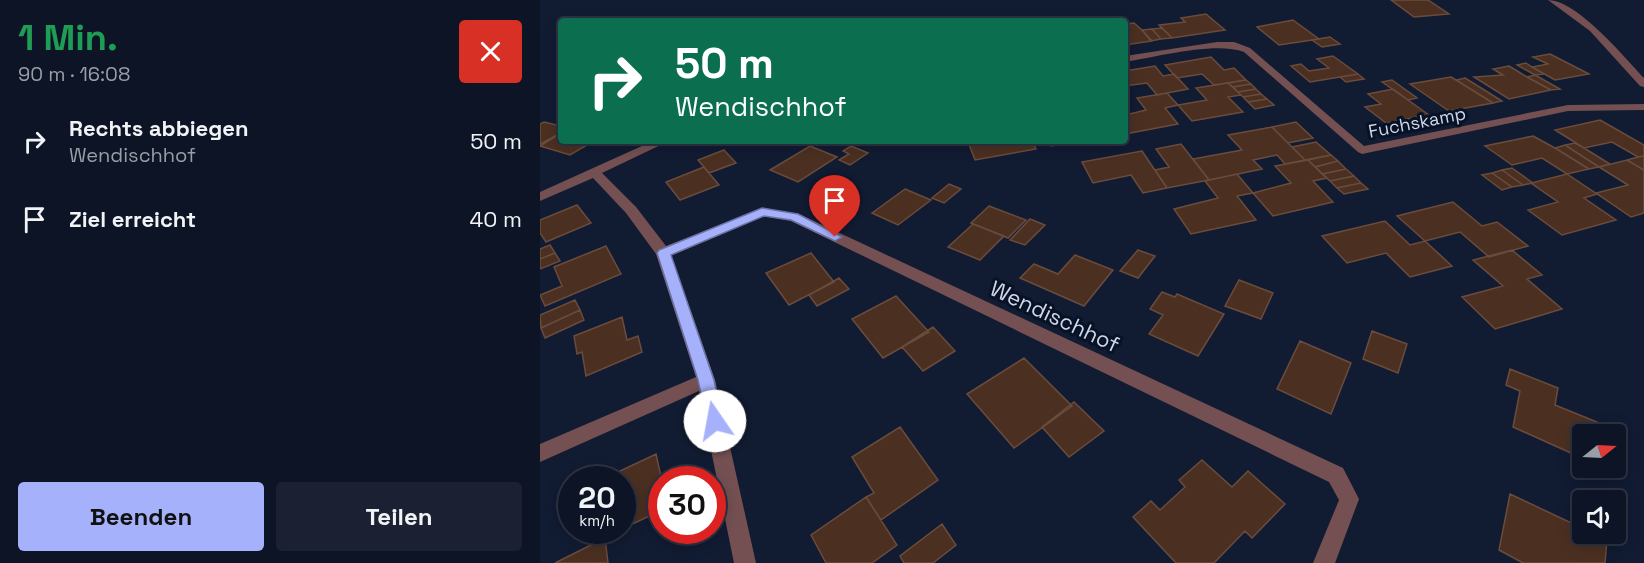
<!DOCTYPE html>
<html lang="de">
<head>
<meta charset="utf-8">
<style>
	body { margin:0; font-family:"Space Grotesk",sans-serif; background:#1b2132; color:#f1f3f6; height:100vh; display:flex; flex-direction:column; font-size:22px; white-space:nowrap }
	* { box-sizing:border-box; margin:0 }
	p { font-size:20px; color:#9a9ea7 }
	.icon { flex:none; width:33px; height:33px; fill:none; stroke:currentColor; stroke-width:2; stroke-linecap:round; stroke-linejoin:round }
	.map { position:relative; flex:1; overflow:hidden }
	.side { display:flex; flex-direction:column; background:#0d1426; width:540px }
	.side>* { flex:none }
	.top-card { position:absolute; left:18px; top:18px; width:570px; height:126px; border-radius:6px; box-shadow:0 3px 15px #0003,0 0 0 2px #2d3343; background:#0b6e4f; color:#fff; overflow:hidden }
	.needle { width:39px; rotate:72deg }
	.controls { position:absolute; left:1032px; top:424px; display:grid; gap:12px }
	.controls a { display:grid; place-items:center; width:54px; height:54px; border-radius:6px; background:#0d1426; box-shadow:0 3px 15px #0003,0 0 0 2px #2d3343; font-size:30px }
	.speed { position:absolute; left:18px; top:466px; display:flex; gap:12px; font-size:30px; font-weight:700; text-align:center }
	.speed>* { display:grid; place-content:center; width:78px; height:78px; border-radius:50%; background:#0d1426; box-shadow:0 3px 15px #0003,0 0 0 2px #2d3343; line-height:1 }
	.speed small { font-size:15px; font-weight:400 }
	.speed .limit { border:9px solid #d22; background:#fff; color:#111 }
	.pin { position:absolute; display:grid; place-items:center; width:51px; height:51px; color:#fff; margin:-62px -26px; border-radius:50% 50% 50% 0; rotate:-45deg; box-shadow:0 0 6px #0007 }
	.pin .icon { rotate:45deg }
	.me { position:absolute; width:66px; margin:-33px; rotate:348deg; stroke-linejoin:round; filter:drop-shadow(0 0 4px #0008) }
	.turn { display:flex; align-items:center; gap:21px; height:126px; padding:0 18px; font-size:27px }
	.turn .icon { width:78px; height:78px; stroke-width:2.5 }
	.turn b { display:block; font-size:42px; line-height:51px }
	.round { display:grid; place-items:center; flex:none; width:63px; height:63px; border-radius:6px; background:#1b2132 }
	.overview { display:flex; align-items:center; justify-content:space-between; height:102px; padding:0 18px }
	h1 { font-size:36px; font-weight:700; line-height:45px; color:#1e9e55 }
	.action { display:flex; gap:12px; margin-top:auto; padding:12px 18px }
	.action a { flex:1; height:69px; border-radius:6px; background:#a6b1fc; color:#111; font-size:24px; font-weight:700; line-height:69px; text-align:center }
	.action a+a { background:#1b2132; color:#f1f3f6 }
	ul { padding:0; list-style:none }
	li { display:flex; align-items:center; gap:18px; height:78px; padding:0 18px }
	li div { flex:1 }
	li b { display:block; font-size:22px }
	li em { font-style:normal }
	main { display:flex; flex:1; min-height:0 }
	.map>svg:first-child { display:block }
	.building { fill:#4b3022; stroke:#6a4c3d; stroke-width:1.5 }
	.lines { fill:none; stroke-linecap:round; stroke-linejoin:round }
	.minor { fill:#745052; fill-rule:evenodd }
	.route { fill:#a6b1fc; stroke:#6c73a4; stroke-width:1.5 }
	.labels { text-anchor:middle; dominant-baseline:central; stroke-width:6; stroke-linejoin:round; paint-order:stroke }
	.far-street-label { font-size:18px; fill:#d0d8e8; stroke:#081227 }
	.street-label { font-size:22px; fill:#d0d8e8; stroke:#081227 }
</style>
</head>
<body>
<main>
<section class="side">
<div class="overview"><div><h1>1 Min.</h1><p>90 m · 16:08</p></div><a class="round" style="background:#d93025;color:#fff"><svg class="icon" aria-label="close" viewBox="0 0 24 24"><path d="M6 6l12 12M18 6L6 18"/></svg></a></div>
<ul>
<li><svg class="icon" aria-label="right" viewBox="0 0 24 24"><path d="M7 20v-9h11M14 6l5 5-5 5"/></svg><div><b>Rechts abbiegen</b><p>Wendischhof</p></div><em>50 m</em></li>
<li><svg class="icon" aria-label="arrive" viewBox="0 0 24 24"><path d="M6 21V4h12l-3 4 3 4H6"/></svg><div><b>Ziel erreicht</b></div><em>40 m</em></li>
</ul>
<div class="action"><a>Beenden</a><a>Teilen</a></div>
</section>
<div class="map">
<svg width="1104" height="563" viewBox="0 0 1104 563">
	<rect width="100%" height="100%" fill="#111b32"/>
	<path class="building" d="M851,0H888L909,14L874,17Z
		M666,14L685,30L632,38L619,25L645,22L641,18Z
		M753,20L779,39L739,45L717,27Z
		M594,23L602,30L612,41L585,45V24Z
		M622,28L632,38L621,39L612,29Z
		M612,29L621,39L611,41L602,30Z
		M790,37L800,44L782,47L772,40Z
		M1010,54L1049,74L1015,80L992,67L1008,64L993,57Z
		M793,56L818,74L770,82L751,66L761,64L769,71L789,68L777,59Z
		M671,57L684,70L694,68L706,80L674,85L662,74L637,78L625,65Z
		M986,63L992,67L1004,74L995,75L977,65Z
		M615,66L623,76L634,74L648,89L617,95L607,83L585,86V71Z
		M969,66L987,77L1011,90L969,99L934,77L963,75L953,69Z
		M818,74L824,79L806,82L800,77Z
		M995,75L1020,89L1011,90L987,77Z
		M911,77L916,80L953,103L909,111L870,84Z
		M925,78L962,101L953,103L916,80Z
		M706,80L711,84L693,87L688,83Z
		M852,80L877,98L868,100L842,82Z
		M688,83L701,95L688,97L703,112L652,121L638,105L667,100L656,88Z
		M711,84L716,89L698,92L693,87Z
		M716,89L721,94L703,97L698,92Z
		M853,89L868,100L889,115L846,123L825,107L841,104L828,94Z
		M627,93L638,105L625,108L638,124L585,134V115L606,110L597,98Z
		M721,94L727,99L708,102L703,97Z
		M727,99L734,105L715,109L708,102Z
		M1060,120L1104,145V156L1098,157L1072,142L1044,148L1015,130Z
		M4,122L21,126V133L0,144V124Z
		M756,122L773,138L748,143L732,127Z
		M732,127L765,160L745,164L737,155L713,160L722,169L669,180L653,159L702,150L688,135Z
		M21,133V141H54L30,155L0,146Z
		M993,136L1015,148L1049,169L1027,174L1002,158L972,165L945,146Z
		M492,141L496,149L435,160L428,142Z
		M508,141H539L511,146Z
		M776,142L791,155L765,160L752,147Z
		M1035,143L1044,148L1070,164L1059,167L1025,145Z
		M641,144L669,180L627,188L615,170L629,167L616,149Z
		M1025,145L1059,167L1049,169L1015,148Z
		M270,146L297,157L258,182L230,170Z
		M311,146L328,153L310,165L299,160L309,154L303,151Z
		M184,150L196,163L169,173L158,160Z
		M602,151L627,188L603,193L591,175L553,183L542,162Z
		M791,155L798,161L775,167L768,160Z
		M1104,156V170L1087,160L1098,157Z
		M768,160L787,178L773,181L793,202L733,216L713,193L751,183L735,166Z
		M1087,160L1104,170V213L1091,217L1056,193L1088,185L1059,167Z
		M798,161L806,169L782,174L775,167Z
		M164,167L179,185L140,200L126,182Z
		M972,168L993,183L983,185L962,170Z
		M806,169L814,176L790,181L782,174Z
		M962,170L983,185L972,187L952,173Z
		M952,173L972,187L962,190L942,175Z
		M697,174L713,193L697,196L716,220L651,234L634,209L678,198L665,181Z
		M1027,174L1057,194L1044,198L1076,220L1022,235L988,210L1018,202L991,183Z
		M814,176L821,183L797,188L790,181Z
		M821,183L828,189L804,194L797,188Z
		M409,184L421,189L404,203L392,198Z
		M365,189L391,200L358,225L332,213Z
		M913,202L942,226L957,222L988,246L949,257L920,232L885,241L857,216Z
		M37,205L51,223L6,242L0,233V220Z
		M449,206L486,220L468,238L431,223Z
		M490,219L505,225L485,245L470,240Z
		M845,221L870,245L885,241L912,266L870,277L846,253L807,263L782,236Z
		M433,224L464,236L440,260L408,247Z
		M10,245L15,253L0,259V249Z
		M66,246L81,274L5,306L0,295L22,286L14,267Z
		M598,250L615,256L598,278L580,271Z
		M972,250L1002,275L987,279L1022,309L955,329L922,297L963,286L933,260Z
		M15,253L20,261L0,269V259Z
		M271,253L294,282L249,305L226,273Z
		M535,255L573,270L544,306L480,278L494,264L518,274Z
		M299,278L309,289L277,306L269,295Z
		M699,280L733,293L721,319L685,306Z
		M622,292L635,297L637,294L684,314L658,356L609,334L623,315L610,309Z
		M356,296L389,332L343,358L312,319Z
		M35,300L40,310L1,328L0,315Z
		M40,310L44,320L5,338L1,328Z
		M82,317L87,340L98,336L102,352L46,376L42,352L37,354L34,336Z
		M393,327L415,351L383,371L362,347Z
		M832,331L867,344L858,373L823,359Z
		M760,341L811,363L791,414L737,389Z
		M484,358L532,406L474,448L427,394Z
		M970,369L1018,388L1015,405L1074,429L1073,435H1042V458L973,427L980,391L966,385Z
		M534,402L564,431L529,457L502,427Z
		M360,427L398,480L341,520L326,497L334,493L312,457Z
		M116,454L122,481V510L82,529V480H61Z
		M662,460L692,487L708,471L745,504L712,538L705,531L674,563H636L593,517L611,501L620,510L645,487L639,480Z
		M32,489V518L30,519L27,491Z
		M970,494L1042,528V534H1054L1067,540L1065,563H983L959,550Z
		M326,497L357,545L332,563H286L271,535Z
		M402,524L416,545L393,563H364L360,556Z
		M53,531H79L55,543Z
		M65,538L68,563H15Z"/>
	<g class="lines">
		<path class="minor" d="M1008,0C1037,0 1084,57 1104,78V87L1100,86L1050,31Z
			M677,42H694L710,48L824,146L1028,105L1104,104V110L1028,111L822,154L818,152L704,52C676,41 616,57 585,62V56Z
			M113,141H129L62,173L96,207L126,246L223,208L259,214L803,468L819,499L795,563H773L799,500L789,482L251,221L224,216L131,255L175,380L216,563H194L159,391L0,462V444L156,377L116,254L86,213L53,178L0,201V192Z"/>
	</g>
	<path class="route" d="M222,208L258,214L302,237L295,241L251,220L224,216L131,255L174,380L183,421L181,426L175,428L169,426L167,421L158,380L117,253L119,250Z"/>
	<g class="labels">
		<g class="far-street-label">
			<text transform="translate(877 122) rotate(-11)">Fuchskamp</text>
		</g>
		<g class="street-label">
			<text transform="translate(515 316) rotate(25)">Wendischhof</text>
		</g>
	</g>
</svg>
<div class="controls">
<a><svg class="needle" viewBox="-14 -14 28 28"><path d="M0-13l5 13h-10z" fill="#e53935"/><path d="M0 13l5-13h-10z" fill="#9a9ea7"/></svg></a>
<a><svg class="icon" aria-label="sound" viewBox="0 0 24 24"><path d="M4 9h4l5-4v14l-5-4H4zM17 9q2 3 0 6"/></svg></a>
</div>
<div class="speed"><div>20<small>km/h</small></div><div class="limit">30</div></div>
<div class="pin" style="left:295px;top:237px;background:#d93025"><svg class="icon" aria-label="arrive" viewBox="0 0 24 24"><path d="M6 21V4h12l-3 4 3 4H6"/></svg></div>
<svg class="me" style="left:175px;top:421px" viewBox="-20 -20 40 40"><circle r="19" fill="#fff"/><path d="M0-13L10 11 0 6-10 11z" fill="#a6b1fc"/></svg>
<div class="top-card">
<div class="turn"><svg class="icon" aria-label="right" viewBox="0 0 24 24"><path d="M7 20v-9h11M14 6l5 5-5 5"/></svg><div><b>50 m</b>Wendischhof</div></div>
</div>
</div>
</main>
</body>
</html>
